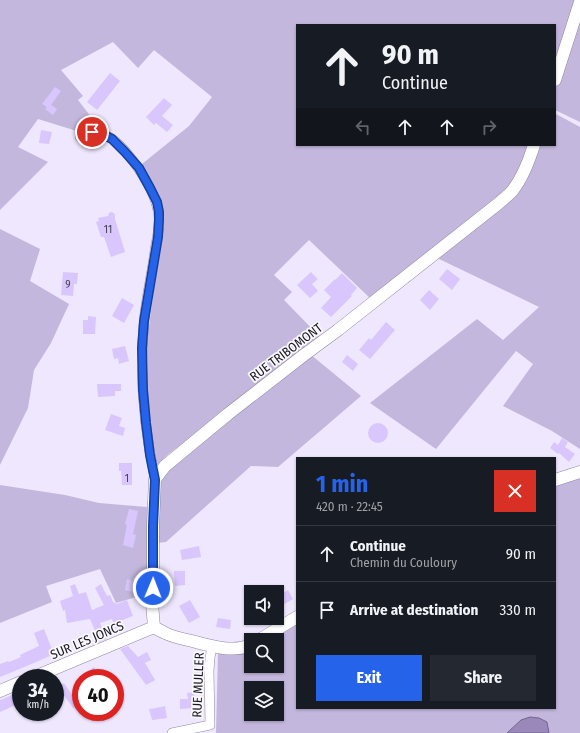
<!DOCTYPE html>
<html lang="en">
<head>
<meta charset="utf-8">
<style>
	body { margin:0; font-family:"Fira Sans Condensed",sans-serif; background:#242831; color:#f1f3f6; height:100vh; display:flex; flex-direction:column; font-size:15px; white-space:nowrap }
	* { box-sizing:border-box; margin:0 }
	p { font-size:13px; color:#9ea1a6 }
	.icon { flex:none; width:22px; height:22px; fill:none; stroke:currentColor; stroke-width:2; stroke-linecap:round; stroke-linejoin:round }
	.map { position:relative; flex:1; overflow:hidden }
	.details { position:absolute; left:296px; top:457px; width:260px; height:252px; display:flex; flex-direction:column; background:#171b24; border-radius:0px; box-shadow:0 1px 3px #0004 }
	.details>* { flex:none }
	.hud { position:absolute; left:296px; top:24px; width:260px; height:122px; border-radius:0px; box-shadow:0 1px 3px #0004; background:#171b24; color:#f1f3f6; overflow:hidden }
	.fabs { position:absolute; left:244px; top:585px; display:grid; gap:8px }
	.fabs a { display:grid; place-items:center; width:40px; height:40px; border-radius:0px; background:#171b24; box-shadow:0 1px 3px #0004; font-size:20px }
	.speed { position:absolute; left:12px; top:669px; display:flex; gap:8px; font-size:20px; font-weight:700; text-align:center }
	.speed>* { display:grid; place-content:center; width:52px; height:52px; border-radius:50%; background:#171b24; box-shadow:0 1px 3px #0004; line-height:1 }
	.speed small { font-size:10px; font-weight:400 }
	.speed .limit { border:6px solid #d22; background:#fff; color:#111 }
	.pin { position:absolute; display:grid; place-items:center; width:34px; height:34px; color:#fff; margin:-17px; border:2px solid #fff; border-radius:50%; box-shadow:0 1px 4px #0007 }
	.me { position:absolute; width:44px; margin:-22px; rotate:1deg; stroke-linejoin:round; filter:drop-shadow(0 0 3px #0008) }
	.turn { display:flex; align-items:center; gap:14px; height:84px; padding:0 20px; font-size:18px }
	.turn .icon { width:52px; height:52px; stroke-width:2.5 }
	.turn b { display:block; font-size:28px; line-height:34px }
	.lanes { display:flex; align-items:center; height:38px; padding:0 20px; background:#0003; justify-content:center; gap:20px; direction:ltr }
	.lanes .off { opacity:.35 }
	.round { display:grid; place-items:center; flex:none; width:42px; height:42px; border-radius:0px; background:#242831 }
	.headline { display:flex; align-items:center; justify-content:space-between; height:68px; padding:0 20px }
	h1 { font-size:24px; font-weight:700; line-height:30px; color:#2563eb }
	.cta { display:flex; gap:8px; margin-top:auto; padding:8px 20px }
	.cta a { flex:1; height:46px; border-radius:0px; background:#2563eb; color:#fff; font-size:16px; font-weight:700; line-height:46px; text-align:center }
	.cta a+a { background:#242831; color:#f1f3f6 }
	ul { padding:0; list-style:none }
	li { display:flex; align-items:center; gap:12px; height:56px; padding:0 20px; border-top:1px solid #363941 }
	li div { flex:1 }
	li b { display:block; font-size:15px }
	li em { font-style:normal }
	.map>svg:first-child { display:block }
	.green { fill:#c4b7dd; fill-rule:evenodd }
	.water { fill:#9a88bb; stroke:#73668c }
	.building { fill:#d9c6fd }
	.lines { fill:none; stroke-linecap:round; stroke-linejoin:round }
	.street-casing { stroke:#9087a0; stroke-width:10 }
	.secondary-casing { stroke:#9087a0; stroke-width:13 }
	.street { stroke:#fff; stroke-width:9 }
	.secondary { stroke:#fff; stroke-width:12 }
	.route-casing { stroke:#184099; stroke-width:10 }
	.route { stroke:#2563eb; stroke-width:7 }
	.labels { text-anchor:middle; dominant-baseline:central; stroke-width:3.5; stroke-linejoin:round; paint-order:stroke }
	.number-label { font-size:11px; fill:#494257 }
	.street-label { font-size:13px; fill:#191620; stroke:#f9f8fd }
</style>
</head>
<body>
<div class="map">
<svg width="580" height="733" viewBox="0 0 580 733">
	<rect width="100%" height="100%" fill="#eee7fe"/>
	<path class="green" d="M0,0H580V122L555,110V25H297V145H531L526,163L504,193L371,299L309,240L274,275L292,292L284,300L321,338L166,456L159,465L154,463L148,408L147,341L161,237L151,182L142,164L189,126L212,97L154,50L138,68L113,42L61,70L83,96L78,100L95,122L80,132L38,119L18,147L48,162L0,210Z
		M555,114H556L580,127V449L552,431L503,406L533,364L516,351L436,449L370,403L477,319L503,340L539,307L435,257L509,201L539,145H555Z
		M0,229L40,249L30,281L69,304L51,343L34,370L28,408L0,465Z
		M310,354L361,396L278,467L251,466L166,542L157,543V492L167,468Z
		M580,476V733H216L218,653L251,649V666H277V640H270L297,624V708H555V486ZM251,688H277V714H251Z
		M0,485L65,495L99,503L147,507L148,597L133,598L116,603L100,569L46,586L52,602L0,623Z"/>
	<path class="water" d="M530,717L539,718L547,722L549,733H507L521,720Z"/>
	<path class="building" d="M110,73L120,81L97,110L87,102Z
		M55,87L61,91L51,105L57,109L53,115L45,109L47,107L42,104Z
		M164,98L172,105L162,116L173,125L167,132L156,123L154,125L146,117Z
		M41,130L52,132L49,144L39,143Z
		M111,212L114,213L115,216V219L125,252L111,257L104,237H101L96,222L99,221L98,218L108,216L109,213Z
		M447,269L460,279L452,290L439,279Z
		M63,272L78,273L77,284H74L73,296L61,295Z
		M311,272L318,279L312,284L318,291L310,298L297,285Z
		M342,273L357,288L351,295L352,296L331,317L321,308L331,297L324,290L335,279V280Z
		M429,290L439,299L430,310L420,300Z
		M122,298L134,305L124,323L112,316Z
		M88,316L96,317L95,334H83V320H88Z
		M386,322L395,330L370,359L359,350L369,338L371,340Z
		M125,346L129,361L119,364L118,358L114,359L112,349Z
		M347,355L358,364L353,371L342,362Z
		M97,384H121V391H115V396L98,397Z
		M111,414L122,418L119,426L125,428L123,436L105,430Z
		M368 433a10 10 0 1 1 20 0a10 10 0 1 1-20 0Z
		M562,438L568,442L565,447L575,454L569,462L559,453L558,454L550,448L554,442L558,445Z
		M119,463H132V485H122L121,471H119Z
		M129,509L138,511L133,534L136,535L133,548L123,545L127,525L125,524Z
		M199,546L201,557L182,560L180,550Z
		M174,571H185V585L175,586Z
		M133,578H142V586H134L133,592L125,590L127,579L133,581Z
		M75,584L79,594L86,592L92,610L104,605L95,588L101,584L107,596L110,595L113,602L117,604L127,600L133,616L120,621L122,627L116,629L112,619L100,623L107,639L100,642L90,619L67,623L65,610L63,611L60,601L73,596L70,586Z
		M288,590L293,599L283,605L278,596Z
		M190,600L200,617L189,623L179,606Z
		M218,618L231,620L230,629L216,627Z
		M44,629L53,652L49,654L50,656L22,668L0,677V664L8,661L9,662L21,657L20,655L39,646L34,633Z
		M128,646L138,657L147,652L151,660L145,663L155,680L146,685L120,649Z
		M94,667L100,675L96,678H88L85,674Z
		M64,683L77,702L81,700V708L77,711L75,708H73L58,687Z
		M194,692L195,708L180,709V699H188L187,693Z
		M12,695L16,705L0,712V700Z
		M165,706L167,718L152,720L149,709L156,708Z"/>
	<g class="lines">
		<defs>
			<path id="street" d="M80,137C88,134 95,131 103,134C125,142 154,188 158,211C161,224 157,237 155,250C152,274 146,298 144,322C139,375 144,428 155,479
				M172,733L210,725L209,671L210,658L212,646"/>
			<path id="secondary" d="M555,80L580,2
				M555,480L580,472
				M154,627L152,603L153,573V526L155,479L165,466L228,414L304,355L338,330L499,203C503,199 509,195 513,190C523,177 529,161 534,145
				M154,627C157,629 161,631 165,633C173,637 183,639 192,641C211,646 233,653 251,645
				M259,640L297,617
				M32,678L154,627
				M0,691L21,682"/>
		</defs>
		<use href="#street" class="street-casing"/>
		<use href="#secondary" class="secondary-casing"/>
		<use href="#street" class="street"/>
		<use href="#secondary" class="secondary"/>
	</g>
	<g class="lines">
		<defs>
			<path id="route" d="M92,132L102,134L112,139L125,152L139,168L150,188L157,202L159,212V220L158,237L144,321L142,348L143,390L146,423L150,455L155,480L153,526V588"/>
		</defs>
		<use href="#route" class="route-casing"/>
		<use href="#route" class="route"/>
	</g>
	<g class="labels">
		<g class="number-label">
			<text x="108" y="229">11</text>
			<text x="68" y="284">9</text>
			<text x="127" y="478">1</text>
		</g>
		<g class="street-label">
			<text transform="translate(286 352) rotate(-37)">RUE TRIBOMONT</text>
			<text transform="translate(87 640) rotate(-23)">SUR LES JONCS</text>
			<text transform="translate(198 685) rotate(-88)">RUE MULLER</text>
		</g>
	</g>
</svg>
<div class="fabs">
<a><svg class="icon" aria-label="sound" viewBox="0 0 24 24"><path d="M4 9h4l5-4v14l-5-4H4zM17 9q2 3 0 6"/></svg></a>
<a><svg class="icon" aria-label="search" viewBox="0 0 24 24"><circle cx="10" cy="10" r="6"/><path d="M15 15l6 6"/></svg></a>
<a><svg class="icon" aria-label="layers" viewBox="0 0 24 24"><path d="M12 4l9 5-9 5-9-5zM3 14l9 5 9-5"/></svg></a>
</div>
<div class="speed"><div>34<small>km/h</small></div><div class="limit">40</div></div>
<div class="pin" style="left:92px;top:132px;background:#d93025"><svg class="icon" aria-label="arrive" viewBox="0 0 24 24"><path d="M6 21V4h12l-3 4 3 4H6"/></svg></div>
<svg class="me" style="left:153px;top:588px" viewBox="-20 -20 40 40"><circle r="17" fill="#2563eb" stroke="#fff" stroke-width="3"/><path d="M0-11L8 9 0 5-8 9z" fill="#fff"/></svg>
<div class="hud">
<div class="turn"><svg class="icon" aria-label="ahead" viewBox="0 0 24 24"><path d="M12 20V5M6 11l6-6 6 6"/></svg><div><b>90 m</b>Continue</div></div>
<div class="lanes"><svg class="icon off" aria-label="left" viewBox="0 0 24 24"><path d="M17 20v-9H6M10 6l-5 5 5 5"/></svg><svg class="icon" aria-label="ahead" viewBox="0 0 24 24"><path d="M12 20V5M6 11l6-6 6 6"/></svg><svg class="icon" aria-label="ahead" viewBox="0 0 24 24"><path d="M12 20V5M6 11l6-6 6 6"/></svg><svg class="icon off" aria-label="right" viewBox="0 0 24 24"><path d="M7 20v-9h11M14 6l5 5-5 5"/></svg></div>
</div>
<section class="details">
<div class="headline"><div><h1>1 min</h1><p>420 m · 22:45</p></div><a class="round" style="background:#d93025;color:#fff"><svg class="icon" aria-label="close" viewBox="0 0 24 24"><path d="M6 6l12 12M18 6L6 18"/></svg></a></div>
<ul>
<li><svg class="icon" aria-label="ahead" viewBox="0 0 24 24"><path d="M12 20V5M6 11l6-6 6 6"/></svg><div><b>Continue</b><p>Chemin du Couloury</p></div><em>90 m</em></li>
<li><svg class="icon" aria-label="arrive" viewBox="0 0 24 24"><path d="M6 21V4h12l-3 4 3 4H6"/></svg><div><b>Arrive at destination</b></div><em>330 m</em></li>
</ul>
<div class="cta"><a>Exit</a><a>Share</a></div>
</section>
</div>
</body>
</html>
